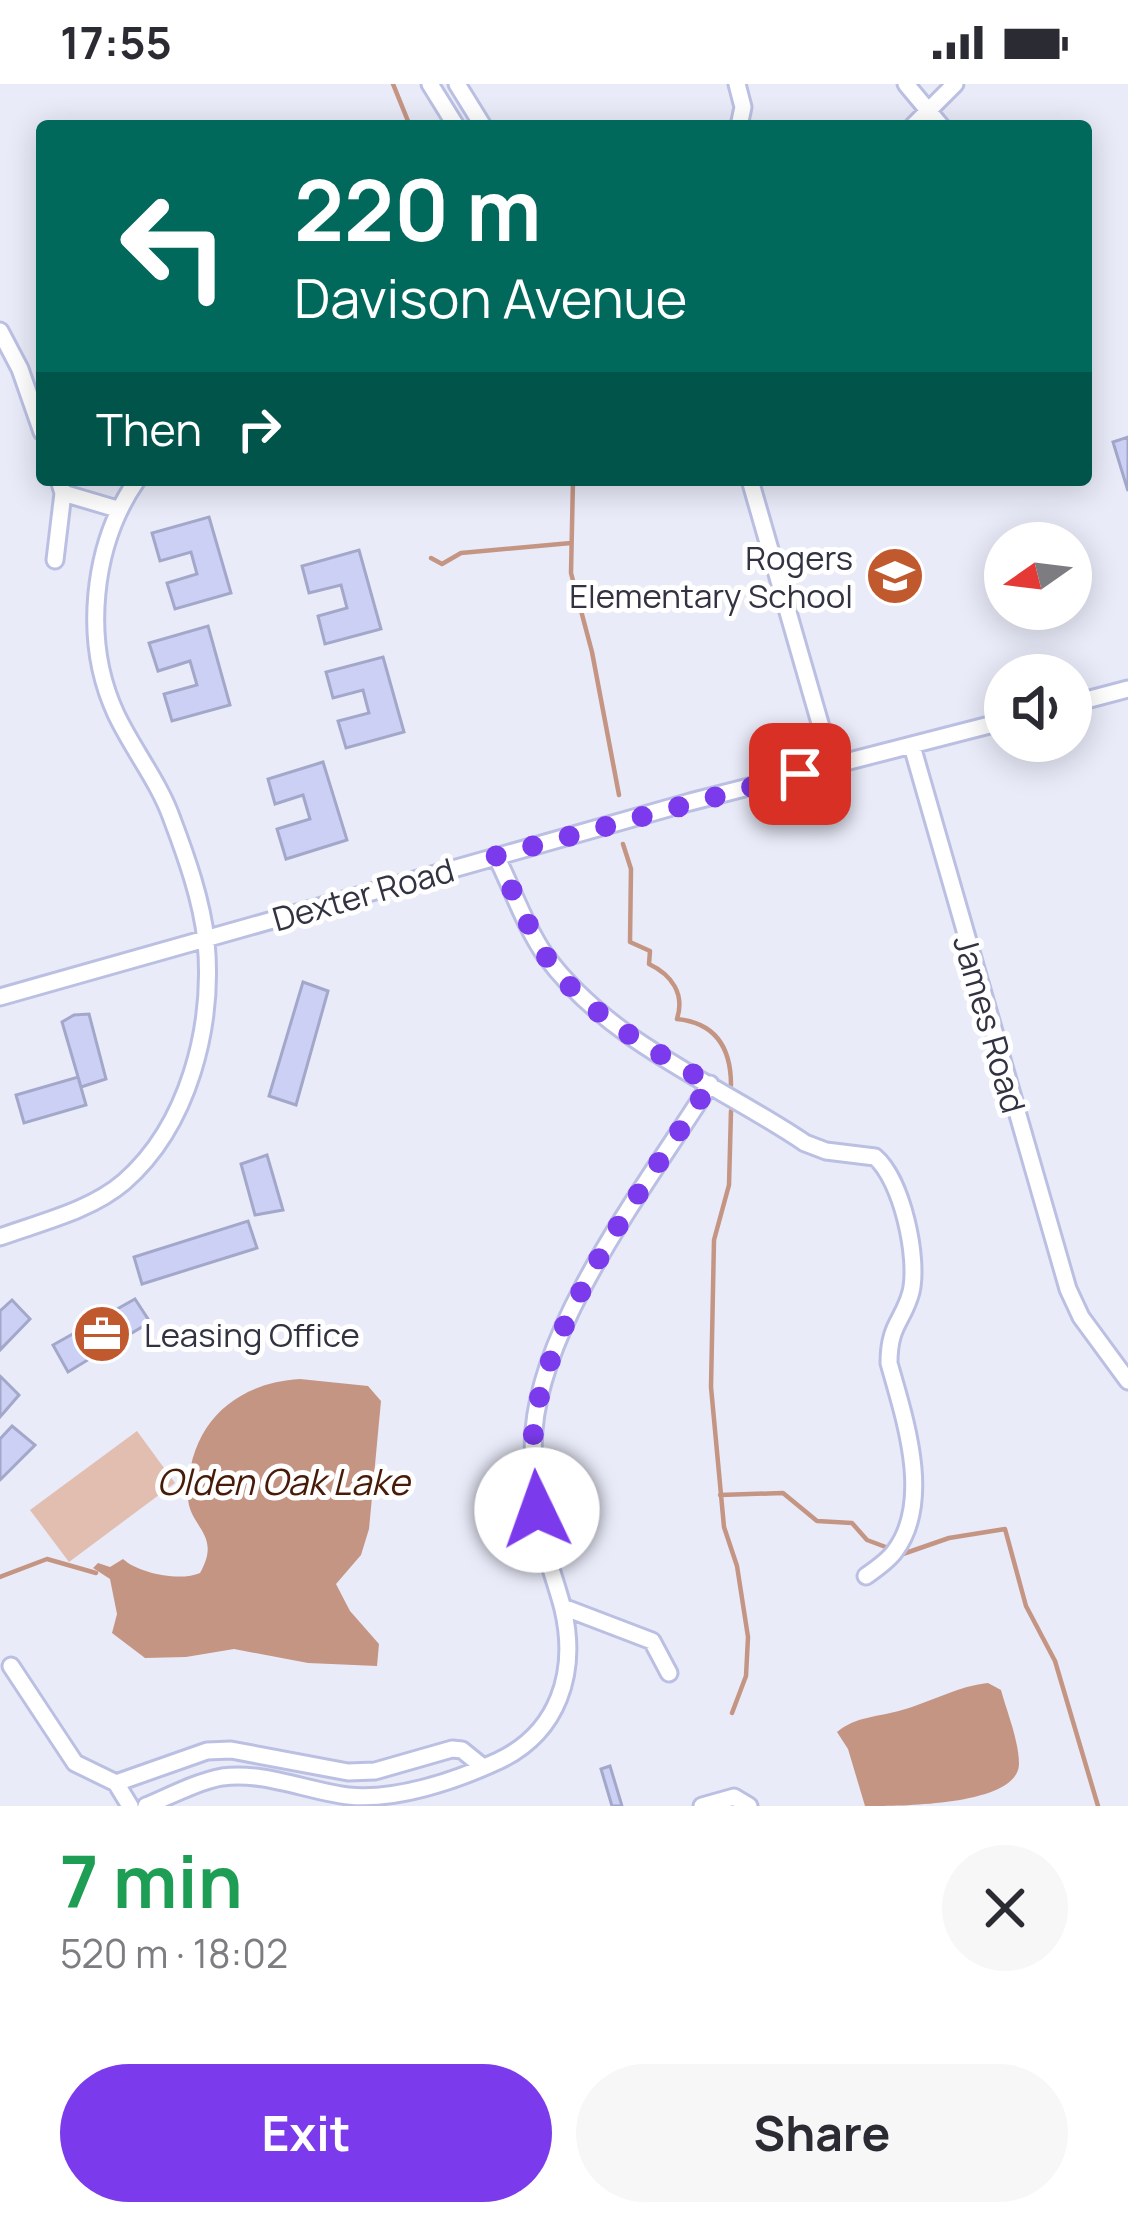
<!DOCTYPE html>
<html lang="en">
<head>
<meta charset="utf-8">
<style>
	body { margin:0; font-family:Manrope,sans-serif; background:#f7f7f7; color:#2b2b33; height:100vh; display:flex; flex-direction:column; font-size:45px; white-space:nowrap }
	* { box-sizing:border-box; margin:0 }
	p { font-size:39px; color:#7c7c81 }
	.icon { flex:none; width:66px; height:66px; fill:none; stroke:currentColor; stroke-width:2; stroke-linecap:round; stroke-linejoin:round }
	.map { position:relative; height:1722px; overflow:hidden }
	.panel { display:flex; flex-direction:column; background:#fff; flex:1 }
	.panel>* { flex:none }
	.banner { position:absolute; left:36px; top:36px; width:1056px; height:366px; border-radius:12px; box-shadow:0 6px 30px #0003; background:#00695c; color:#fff; overflow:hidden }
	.needle { width:78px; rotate:256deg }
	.fabs { position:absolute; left:984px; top:438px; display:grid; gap:24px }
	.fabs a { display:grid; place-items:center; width:108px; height:108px; border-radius:50%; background:#fff; box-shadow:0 6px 30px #0003; font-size:60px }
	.pin { position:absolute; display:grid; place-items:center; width:102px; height:102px; color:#fff; margin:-51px; border-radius:24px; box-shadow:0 6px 18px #0006 }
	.me { position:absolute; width:132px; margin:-66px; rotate:357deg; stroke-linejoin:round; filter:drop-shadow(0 0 9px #0008) }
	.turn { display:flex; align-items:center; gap:42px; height:252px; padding:0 60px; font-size:54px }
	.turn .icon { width:156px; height:156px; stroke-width:2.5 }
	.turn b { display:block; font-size:84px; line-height:102px }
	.then { display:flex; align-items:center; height:114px; padding:0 60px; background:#0003; gap:24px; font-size:45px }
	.round { display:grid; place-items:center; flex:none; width:126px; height:126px; border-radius:63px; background:#f7f7f7 }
	.headline { display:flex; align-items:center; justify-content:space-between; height:204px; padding:0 60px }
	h1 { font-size:72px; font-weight:700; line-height:90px; color:#1e9e55 }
	.action { display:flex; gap:24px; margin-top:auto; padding:24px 60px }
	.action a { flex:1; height:138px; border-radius:72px; background:#7c3aed; color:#fff; font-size:48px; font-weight:700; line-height:138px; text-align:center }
	.action a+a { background:#f7f7f7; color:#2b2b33 }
	.status { display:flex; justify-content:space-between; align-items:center; height:84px; padding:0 60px; background:#fff; direction:ltr }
	.status svg { height:33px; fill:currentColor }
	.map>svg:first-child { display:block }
	.green { fill:#e2beb1 }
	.water { fill:#c59583 }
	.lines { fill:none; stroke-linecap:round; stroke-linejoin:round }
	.stream { stroke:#c59583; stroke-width:4.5 }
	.building { fill:#cbd0f4; stroke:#a3a8ca; stroke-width:3 }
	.minor-casing { stroke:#bbc0e3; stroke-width:21 }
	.minor { stroke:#fff; stroke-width:15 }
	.route { stroke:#7c3aed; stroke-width:21; stroke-dasharray:0 37.8 }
	.labels { text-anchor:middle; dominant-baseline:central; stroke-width:10; stroke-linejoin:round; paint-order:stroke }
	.poi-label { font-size:33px; fill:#313341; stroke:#fff; text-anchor:end }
	.street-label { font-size:33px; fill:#313341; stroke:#fff }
	.water-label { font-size:36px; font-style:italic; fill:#481b08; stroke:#fff }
</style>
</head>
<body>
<div class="status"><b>17:55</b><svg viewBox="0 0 49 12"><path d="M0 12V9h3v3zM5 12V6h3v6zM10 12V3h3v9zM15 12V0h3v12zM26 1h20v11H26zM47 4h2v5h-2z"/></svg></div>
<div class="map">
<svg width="1128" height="1722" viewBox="0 0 1128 1722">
	<rect width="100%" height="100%" fill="#e9ebf9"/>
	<path class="green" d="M137,1347L175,1399L69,1478L30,1426Z"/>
	<path class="water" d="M300,1295L368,1302L381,1317L369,1445L361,1471L336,1500L350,1527L379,1560L377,1582L308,1579L234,1565L186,1573L145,1574L112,1549L117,1530L110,1495L93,1484L98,1479L110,1483L123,1475C138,1489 180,1498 200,1489C223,1449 187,1443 188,1411C188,1341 234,1299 300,1295Z
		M988,1599L1001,1606C1007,1628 1019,1657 1019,1680C1018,1722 900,1722 865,1722L848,1665L837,1648C856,1632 879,1633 902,1626C931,1618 958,1602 988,1599Z"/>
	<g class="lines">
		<path class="stream" d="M393,0L410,42
			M573,396L571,489L592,568L619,711
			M431,474L442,480L461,469L571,459
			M623,760L631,785L630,858L650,867L649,880C672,891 685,910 677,935C716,939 731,964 731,1001
			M731,1027L729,1101L714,1156L711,1303L724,1443L737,1482L748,1553L746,1592L732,1629
			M720,1411L783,1409L817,1437L852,1439L867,1456L891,1465
			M900,1471L949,1454L1005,1445L1026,1522L1055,1577L1098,1722
			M0,1493L47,1475L96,1489"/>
	</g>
	<path class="building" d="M1128,353V407L1113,358Z
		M209,433L231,509L175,525L167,499L197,490L191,468L160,477L152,449Z
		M359,466L381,545L325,560L318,532L347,524L341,501L309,509L302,482Z
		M208,542L230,621L172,637L164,610L197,601L190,577L158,587L149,559Z
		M383,573L404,648L346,664L338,637L369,629L363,606L333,614L326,588Z
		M323,678L347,756L286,775L277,745L310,735L303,711L275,720L268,695Z
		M303,898L328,907L296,1021L269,1012Z
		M89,930L106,995L81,1003L62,938L74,931Z
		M78,993L86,1021L24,1039L16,1011Z
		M267,1071L283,1126L255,1131L241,1080Z
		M248,1137L257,1164L142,1200L134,1173Z
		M135,1215L150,1238L68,1288L53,1261Z
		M12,1216L30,1235L0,1266V1227Z
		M0,1292L19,1311L0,1333Z
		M12,1342L35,1361L0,1396V1355Z
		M610,1682L622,1722H612L601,1685Z"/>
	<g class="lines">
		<defs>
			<path id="minor" d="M430,0L456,42
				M457,0L483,42
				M737,0L743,23L739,42
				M906,0L941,42
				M913,42L955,0
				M0,247L20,285L42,348
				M750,396L832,681
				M63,409L117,425
				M55,476L63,409L59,396
				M1071,620L1128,605
				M912,662L1068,1205L1081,1233L1128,1297
				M496,772C512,804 525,842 545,871C609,959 718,1000 805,1059L826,1067L875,1073C902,1096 919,1174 911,1208C903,1238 889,1240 889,1279C904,1333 933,1416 895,1467C888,1477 876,1485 866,1492
				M0,913L690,718L1005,637
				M0,1153C41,1138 90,1127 124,1098C189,1041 214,942 206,857C202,817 186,772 172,735C159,698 133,666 116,630C82,557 92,461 137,396
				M563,1523L652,1557L669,1589
				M11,1582L75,1679L116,1699L130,1722
				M116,1699L207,1667L231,1666L348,1688L375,1687L452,1665L462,1666L483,1683
				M146,1722C170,1712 196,1698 222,1693C263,1687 307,1707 348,1712C395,1717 455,1697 498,1677C558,1649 578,1589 563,1525C558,1505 550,1484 545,1464C536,1426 531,1385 534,1346C543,1234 651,1095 710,1000
				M702,1722L734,1713L749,1722"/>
		</defs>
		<use href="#minor" class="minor-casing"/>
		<use href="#minor" class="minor"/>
	</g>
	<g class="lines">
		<path class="route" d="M537,1426C535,1399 531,1370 534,1343C548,1229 649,1097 710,1000C651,964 579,928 542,866C525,836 511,803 496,772L800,690"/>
	</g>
	<defs>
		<symbol id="school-disc" viewBox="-11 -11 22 22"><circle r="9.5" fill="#c0592e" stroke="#fff"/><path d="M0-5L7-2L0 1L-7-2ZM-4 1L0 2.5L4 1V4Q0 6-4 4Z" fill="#fff"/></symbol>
		<symbol id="office-disc" viewBox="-11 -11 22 22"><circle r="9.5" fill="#c0592e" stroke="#fff"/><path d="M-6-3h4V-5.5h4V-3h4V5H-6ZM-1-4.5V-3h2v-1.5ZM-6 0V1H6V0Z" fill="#fff"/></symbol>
	</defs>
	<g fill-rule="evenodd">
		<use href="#school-disc" x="862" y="459" width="66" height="66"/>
		<use href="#office-disc" x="69" y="1217" width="66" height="66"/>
	</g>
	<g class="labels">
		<g class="poi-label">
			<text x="853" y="473">Rogers<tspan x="853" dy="38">Elementary School</tspan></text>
			<text x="144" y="1250" text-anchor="start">Leasing Office</text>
		</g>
		<g class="street-label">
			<text transform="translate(363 810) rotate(-16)">Dexter Road</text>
			<text transform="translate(990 940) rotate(74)">James Road</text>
		</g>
		<g class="water-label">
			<text x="283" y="1397">Olden Oak Lake</text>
		</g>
	</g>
</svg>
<div class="fabs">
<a><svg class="needle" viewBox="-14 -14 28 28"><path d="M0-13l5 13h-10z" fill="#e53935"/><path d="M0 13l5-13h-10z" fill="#7c7c81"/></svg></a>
<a><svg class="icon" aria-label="sound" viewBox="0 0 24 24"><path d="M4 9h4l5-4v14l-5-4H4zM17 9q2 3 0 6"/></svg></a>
</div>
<div class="pin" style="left:800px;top:690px;background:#d93025"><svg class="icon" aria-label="arrive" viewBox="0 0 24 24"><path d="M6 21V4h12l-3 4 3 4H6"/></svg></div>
<svg class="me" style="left:537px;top:1426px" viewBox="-20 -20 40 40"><circle r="19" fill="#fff"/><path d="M0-13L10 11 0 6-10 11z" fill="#7c3aed"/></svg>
<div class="banner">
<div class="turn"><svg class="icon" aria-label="left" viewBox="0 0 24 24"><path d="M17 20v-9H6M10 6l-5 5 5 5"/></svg><div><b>220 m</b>Davison Avenue</div></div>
<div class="then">Then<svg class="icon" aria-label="right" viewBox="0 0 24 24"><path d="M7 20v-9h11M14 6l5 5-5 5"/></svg></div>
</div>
</div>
<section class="panel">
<div class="headline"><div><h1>7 min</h1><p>520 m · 18:02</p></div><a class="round"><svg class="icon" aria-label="close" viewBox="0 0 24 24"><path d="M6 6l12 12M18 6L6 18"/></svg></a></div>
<div class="action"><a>Exit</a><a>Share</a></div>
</section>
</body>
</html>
